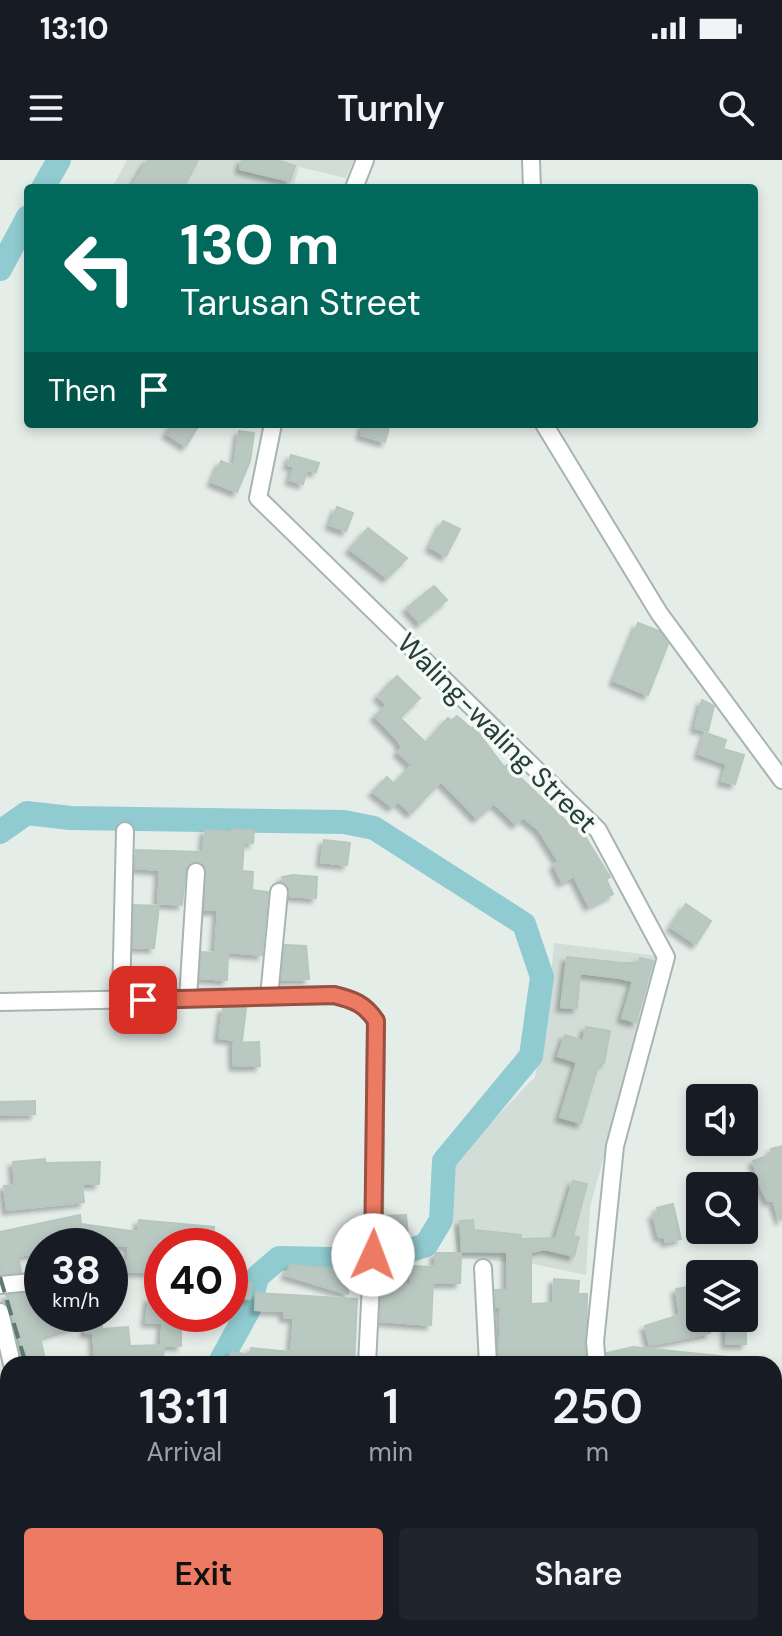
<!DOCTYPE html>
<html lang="en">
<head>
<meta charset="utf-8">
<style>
	body { margin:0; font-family:"DM Sans",sans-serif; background:#20242c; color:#f1f3f6; height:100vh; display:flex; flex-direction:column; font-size:30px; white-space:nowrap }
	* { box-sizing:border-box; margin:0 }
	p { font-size:26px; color:#9ea1a6 }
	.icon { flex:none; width:44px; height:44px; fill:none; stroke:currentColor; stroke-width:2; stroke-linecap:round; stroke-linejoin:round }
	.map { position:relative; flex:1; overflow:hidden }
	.sheet { position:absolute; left:0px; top:1196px; width:782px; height:280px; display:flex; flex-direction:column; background:#171b24; border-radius:24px 24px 0 0; box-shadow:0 4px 12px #0003 }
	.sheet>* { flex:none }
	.top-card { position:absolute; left:24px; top:24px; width:734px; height:244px; border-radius:8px; box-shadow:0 4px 12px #0003; background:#00695c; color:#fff; overflow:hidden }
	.controls { position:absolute; left:686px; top:924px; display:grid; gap:16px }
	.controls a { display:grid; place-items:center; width:72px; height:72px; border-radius:8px; background:#171b24; box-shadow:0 4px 12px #0003; font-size:40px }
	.speed { position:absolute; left:24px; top:1068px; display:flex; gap:16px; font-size:40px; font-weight:700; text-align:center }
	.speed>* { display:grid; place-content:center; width:104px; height:104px; border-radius:50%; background:#171b24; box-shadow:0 4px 12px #0003; line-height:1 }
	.speed small { font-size:20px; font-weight:400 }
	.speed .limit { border:12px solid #d22; background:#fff; color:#111 }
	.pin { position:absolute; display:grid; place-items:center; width:68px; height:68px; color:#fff; margin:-34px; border-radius:16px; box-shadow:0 4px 12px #0006 }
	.me { position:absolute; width:88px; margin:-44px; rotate:2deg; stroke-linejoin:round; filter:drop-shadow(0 0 6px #0008) }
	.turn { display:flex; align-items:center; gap:28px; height:168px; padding:0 24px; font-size:36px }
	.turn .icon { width:104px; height:104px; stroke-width:2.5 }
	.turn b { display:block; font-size:56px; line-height:68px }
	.then { display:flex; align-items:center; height:76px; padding:0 24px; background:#0003; gap:16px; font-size:30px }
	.eta { display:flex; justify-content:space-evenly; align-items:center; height:136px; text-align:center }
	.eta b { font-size:48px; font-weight:600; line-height:56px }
	.action { display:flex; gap:16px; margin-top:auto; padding:16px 24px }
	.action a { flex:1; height:92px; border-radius:8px; background:#ed7b63; color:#111; font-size:32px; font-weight:600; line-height:92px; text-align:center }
	.action a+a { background:#20242c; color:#f1f3f6 }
	.status { display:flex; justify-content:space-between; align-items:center; height:56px; padding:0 40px; background:#171b24; direction:ltr }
	.status svg { height:22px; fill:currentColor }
	header { display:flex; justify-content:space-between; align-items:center; height:104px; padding:0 24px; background:#171b24; font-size:36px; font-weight:600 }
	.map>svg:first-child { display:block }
	.built { fill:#d3ddd8 }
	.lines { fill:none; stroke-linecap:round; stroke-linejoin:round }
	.river { stroke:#8fcbd0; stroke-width:24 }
	.building { fill:#bac8c2; stroke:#b7c7bf; stroke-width:2; filter:url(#shadow) }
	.minor-casing { stroke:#a7b5b0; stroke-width:20 }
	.minor { stroke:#fff; stroke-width:16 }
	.rail { stroke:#5f7a71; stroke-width:4; stroke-dasharray:16 8; stroke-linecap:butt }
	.route-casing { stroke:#9a5040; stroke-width:20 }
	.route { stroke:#ed7b63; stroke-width:14 }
	.labels { text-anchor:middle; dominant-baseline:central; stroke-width:7; stroke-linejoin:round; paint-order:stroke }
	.street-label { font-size:28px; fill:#243f36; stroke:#f5faf7 }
</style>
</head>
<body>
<div class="status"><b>13:10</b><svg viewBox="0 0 49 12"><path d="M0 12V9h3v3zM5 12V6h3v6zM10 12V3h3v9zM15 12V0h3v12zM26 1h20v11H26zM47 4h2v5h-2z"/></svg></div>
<header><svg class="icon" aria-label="menu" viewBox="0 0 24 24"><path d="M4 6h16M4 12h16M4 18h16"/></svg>Turnly<svg class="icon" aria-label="search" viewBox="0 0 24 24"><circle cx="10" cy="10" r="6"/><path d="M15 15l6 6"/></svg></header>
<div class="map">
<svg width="782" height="1476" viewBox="0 0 782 1476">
	<defs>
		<filter id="shadow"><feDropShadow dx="-4.5" dy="4.5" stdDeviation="2" flood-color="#0004"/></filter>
	</defs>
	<rect width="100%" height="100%" fill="#e5ede9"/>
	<path class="built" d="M127,0H354L346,18L299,7L293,28H112Z
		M554,783L659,796L590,1047L586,1115L533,1104L458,1098L450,1036L457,998L535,917L548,848Z"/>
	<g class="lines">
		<path class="river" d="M43,28L59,0
			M0,109L28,57
			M0,672L27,653L70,658L344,662L374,668L524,764L542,817L531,896L444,1001L441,1060L426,1085L380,1100L279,1098L257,1117L249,1149L219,1204
			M240,1468L243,1476"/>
	</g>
	<path class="building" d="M148,0H198L183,28H131Z
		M242,0H277L295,6L290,21L240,9Z
		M173,264L197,268L186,286L167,274Z
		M364,264H390L385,282L361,275Z
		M239,271L254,273L250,301L237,332L212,322L221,301L234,306Z
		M291,295L319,303L316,312L307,310L303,324L290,320L294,306L288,305Z
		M337,347L353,353L346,371L330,365Z
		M443,361L460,369L446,396L430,387Z
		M368,368L407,398L387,418L350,389Z
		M434,426L447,440L420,463L407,448Z
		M638,463L659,471L668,484L648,535L614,521Z
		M397,516L420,538L400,558L426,583L448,558L451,561L457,556L472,569L474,567L504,607L507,605L568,663L572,660L579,667L610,717L606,719L613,734L589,746L574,716L562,722L554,705L559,702L539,670L523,657L516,664L494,643L477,658L441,621L411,653L398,641L392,647L373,632L387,617L394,624L412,605L398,592L402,588L398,580L375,556L387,545L378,536Z
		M702,540L714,546L708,571L695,568Z
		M706,573L726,580L723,589L744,595L735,624L722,621L727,604L699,594Z
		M232,669L254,671L253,683L244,682L242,711L253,712L252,730L268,732L262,795L228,792L227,820L200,818L202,792L215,793L218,750H205V706L196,701L186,707L182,745L158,743L160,710L135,708L136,690L203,692L205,670L232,672Z
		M324,680L350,683L347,705L321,702Z
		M293,715L317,717L316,738L290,736L282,717Z
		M686,744L711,761L696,784L671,767Z
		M134,745L159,746L154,788L133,787Z
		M285,785L306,786L309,819L282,820Z
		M567,797L622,803H639L640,798L653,801L636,862L622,858L633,821L620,818L580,813L577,848L561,847Z
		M223,848H246L242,881L219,878Z
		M586,867L610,871L604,903H599L581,963L560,957L577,902L558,896L565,875L583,881Z
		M259,882L260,906H234L233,883Z
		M35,941V954L0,955V942Z
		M782,986V1059L780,1060L773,1040L768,1041L762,1030L753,1001L772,994L771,989Z
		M45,999V1003L100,1002L99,1024H82L84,1042L7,1050L4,1026L15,1025L13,1002Z
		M573,1021L587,1024L573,1076L579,1077L574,1096L545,1089L531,1092V1144L553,1143L554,1119L579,1121L578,1134H587L586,1204H551V1199L499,1203L501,1147H496L495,1130H507V1092L462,1091L460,1061L473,1060L474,1070L521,1075V1079L556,1078Z
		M673,1044L681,1079L666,1082L664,1076L659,1077L653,1054L659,1053L657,1048Z
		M80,1055L81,1064L138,1072L139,1060L214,1067L212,1086L160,1082L158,1113L127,1111L129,1086H88V1081L42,1086V1092L18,1096L21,1112L1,1114L0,1072Z
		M406,1055L408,1076L384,1077L385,1056Z
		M435,1093H461L460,1123H433L431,1165L380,1161L382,1126L410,1124L411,1106L435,1107Z
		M290,1105L350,1110L348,1134L286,1115Z
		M230,1120L252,1123L250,1139L230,1137Z
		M700,1125V1158H707L710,1173L650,1185L645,1166L680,1155L676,1129Z
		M42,1132V1154H102V1169L128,1167L130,1186L164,1185L163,1204H124V1196L95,1198L93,1172L86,1173L85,1162L40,1177L46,1204H28L6,1135Z
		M256,1133L357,1139L354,1204H229L231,1192L251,1195V1188L291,1192L294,1158L284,1157V1151L255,1150Z
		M149,1138L162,1139V1163L146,1162Z
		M163,1154H181V1186L161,1185Z
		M726,1158H746V1184H726Z
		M633,1187L728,1197V1204H653V1201L608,1204L607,1193Z"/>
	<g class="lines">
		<defs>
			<path id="minor" d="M531,0L532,28
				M354,28L365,0
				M273,264L258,338L598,670L666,797L615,986L595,1182L597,1204
				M544,264L659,453L782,620
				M269,837L279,732
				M188,838L196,712
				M121,840L125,671
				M0,842L334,835C353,839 365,844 376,861L374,1063L367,1204
				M483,1108L488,1204
				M0,1125L42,1121
				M0,1152L12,1204
				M774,1315L782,1314
				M774,1424L782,1445
				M66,1468L68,1476
				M576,1468V1476
				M632,1468L633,1476
				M350,1476V1468
				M496,1476V1468"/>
		</defs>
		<use href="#minor" class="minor-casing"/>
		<use href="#minor" class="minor"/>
		<path class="rail" d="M0,1117L26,1204
			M104,1468L107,1476"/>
	</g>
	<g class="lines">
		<defs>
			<path id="route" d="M143,840L334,835C354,840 365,844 376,861L373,1095"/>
		</defs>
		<use href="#route" class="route-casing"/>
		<use href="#route" class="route"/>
	</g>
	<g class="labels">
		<g class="street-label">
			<text transform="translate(497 573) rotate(45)">Waling-waling Street</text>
		</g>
	</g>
</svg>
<div class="controls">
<a><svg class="icon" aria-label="sound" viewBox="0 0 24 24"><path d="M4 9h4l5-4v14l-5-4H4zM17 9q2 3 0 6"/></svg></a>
<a><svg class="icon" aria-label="search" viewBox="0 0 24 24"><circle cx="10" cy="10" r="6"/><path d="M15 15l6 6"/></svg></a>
<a><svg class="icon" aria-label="layers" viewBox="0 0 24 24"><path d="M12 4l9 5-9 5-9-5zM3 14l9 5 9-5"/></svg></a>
</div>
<div class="speed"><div>38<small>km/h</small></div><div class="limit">40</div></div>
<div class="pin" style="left:143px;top:840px;background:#d93025"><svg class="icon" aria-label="arrive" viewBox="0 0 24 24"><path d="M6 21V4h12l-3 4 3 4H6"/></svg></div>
<svg class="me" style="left:373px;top:1095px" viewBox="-20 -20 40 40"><circle r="19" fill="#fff"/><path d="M0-13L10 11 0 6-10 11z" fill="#ed7b63"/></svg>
<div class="top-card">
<div class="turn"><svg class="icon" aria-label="left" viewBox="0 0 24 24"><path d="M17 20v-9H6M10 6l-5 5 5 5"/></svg><div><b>130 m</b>Tarusan Street</div></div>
<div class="then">Then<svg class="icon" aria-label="arrive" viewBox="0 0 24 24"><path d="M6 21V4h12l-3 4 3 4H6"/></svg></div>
</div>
<section class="sheet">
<div class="eta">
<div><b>13:11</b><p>Arrival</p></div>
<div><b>1</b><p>min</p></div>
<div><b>250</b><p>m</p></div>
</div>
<div class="action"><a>Exit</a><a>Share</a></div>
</section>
</div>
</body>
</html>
